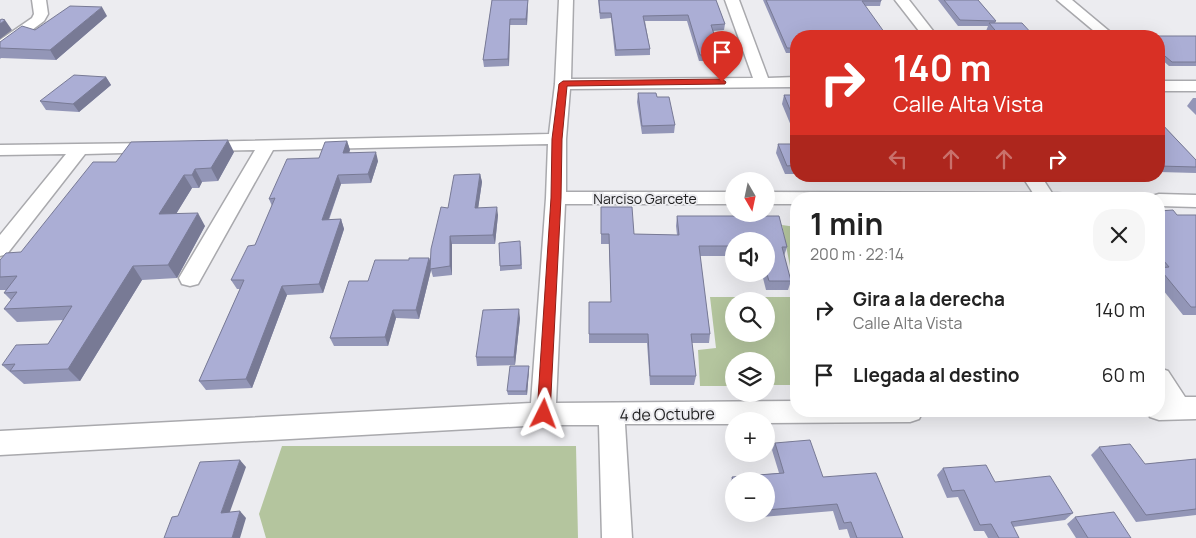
<!DOCTYPE html>
<html lang="es">
<head>
<meta charset="utf-8">
<style>
	body { margin:0; font-family:Manrope,sans-serif; background:#f6f6f6; color:#222; height:100vh; display:flex; flex-direction:column; font-size:19px; white-space:nowrap }
	* { box-sizing:border-box; margin:0 }
	p { font-size:16px; color:#767676 }
	.icon { flex:none; width:28px; height:28px; fill:none; stroke:currentColor; stroke-width:2; stroke-linecap:round; stroke-linejoin:round }
	.map { position:relative; flex:1; overflow:hidden }
	.side { position:absolute; left:790px; top:192px; width:375px; height:225px; display:flex; flex-direction:column; background:#fff; border-radius:20px; box-shadow:0 5px 20px #0002 }
	.side>* { flex:none }
	.banner { position:absolute; left:790px; top:30px; width:375px; height:152px; border-radius:20px; box-shadow:0 5px 20px #0002; background:#d93025; color:#fff; overflow:hidden }
	.needle { width:32px; rotate:171deg }
	.fabs { position:absolute; left:725px; top:172px; display:grid; gap:10px }
	.fabs a { display:grid; place-items:center; width:50px; height:50px; border-radius:50%; background:#fff; box-shadow:0 5px 20px #0002; font-size:25px }
	.pin { position:absolute; display:grid; place-items:center; width:42px; height:42px; color:#fff; margin:-51px -21px; border-radius:50% 50% 50% 0; rotate:-45deg; box-shadow:0 0 5px #0007 }
	.pin .icon { rotate:45deg }
	.me { position:absolute; width:55px; margin:-28px; rotate:3deg; stroke-linejoin:round; filter:drop-shadow(0 0 4px #0008) }
	.turn { display:flex; align-items:center; gap:18px; height:105px; padding:0 20px; font-size:22px }
	.turn .icon { width:65px; height:65px; stroke-width:2.5 }
	.turn b { display:block; font-size:35px; line-height:42px }
	.lanes { display:flex; align-items:center; height:48px; padding:0 20px; background:#0003; justify-content:center; gap:25px; direction:ltr }
	.lanes .off { opacity:.35 }
	.round { display:grid; place-items:center; flex:none; width:52px; height:52px; border-radius:20px; background:#f6f6f6 }
	.headline { display:flex; align-items:center; justify-content:space-between; height:85px; padding:0 20px }
	h1 { font-size:30px; font-weight:700; line-height:38px }
	ul { padding:0; list-style:none }
	li { display:flex; align-items:center; gap:15px; height:65px; padding:0 20px }
	li div { flex:1 }
	li b { display:block; font-size:19px }
	li em { font-style:normal }
	.map>svg:first-child { display:block }
	.forest { fill:#b4c59e; fill-rule:evenodd }
	.lines { fill:none; stroke-linecap:round; stroke-linejoin:round }
	.minor-casing { stroke:#a9a9ad; stroke-width:3 }
	.minor { fill:#fff; fill-rule:evenodd }
	.wall { fill:#9396b7 }
	.shaded-wall { fill:#787a95 }
	.building { fill:#abaed5; stroke:#787a95 }
	.route { fill:#d93025; stroke:#8d1f18 }
	.labels { text-anchor:middle; dominant-baseline:central; stroke-width:4; stroke-linejoin:round; paint-order:stroke }
	.street-label { font-size:14px; fill:#1f1f20; stroke:#ececf0 }
	.near-street-label { font-size:16px; fill:#1f1f20; stroke:#ececf0 }
</style>
</head>
<body>
<div class="map">
<svg width="1196" height="538" viewBox="0 0 1196 538">
	<rect width="100%" height="100%" fill="#ececf0"/>
	<path class="forest" d="M782,225L796,227V385H766V361H734V386H700L698,350L716,348L710,297H796ZM734,301H766V334H734Z
		M282,446H576L578,538H266L259,514Z"/>
	<g class="lines">
		<defs>
			<path id="minor" d="M32,0H46L48,14L44,21L5,50L0,51V40L32,18L34,14Z
				M559,0H573L571,79L753,78L725,0H739L768,78L796,77V87L570,89L566,139V192H734V204H565L556,403L796,401V411H923L919,419L910,422L766,423V421H734V424H625L632,538H602L599,425H543L0,455V431L531,403L546,198L548,144L273,150L198,284L190,286L182,284L179,278L255,150L203,151L197,150L194,146L197,142L549,134L555,84Z
				M895,0H909L937,36H923Z
				M1057,0H1072L1115,36H1100Z
				M1159,81H1196V91H1159Z
				M155,143L161,144L164,148L161,152L85,154L7,254L0,256V235L66,154L0,155V145Z
				M1022,176H1041L1052,193L1094,195L1096,199H796V204H766V192L1033,193Z
				M1159,194L1196,195V207L1159,206V199H1150L1152,196Z
				M1159,368L1168,371L1185,397H1196V419L1159,420L1150,417L1147,411H1159Z"/>
		</defs>
		<use href="#minor" class="minor-casing"/>
		<use href="#minor" class="minor"/>
	</g>
	<path class="wall" d="M492,0H528L527,25H510L509,66L484,67L483,60Z
		M598,0H716L725,24L724,30L713,31L721,55L720,61H699L687,21H645L650,49V55L615,56L611,18L600,19Z
		M763,0H881V1L880,6H866L796,36V53H786Z
		M938,0H978L996,21L995,23L1034,36H990L986,31L988,26H958Z
		M107,16L56,60L1,58L0,59V42L35,30Z
		M1141,36H1196V66H1169L1159,57V36Z
		M106,77L111,85L79,112L46,110L40,101Z
		M638,93L657,97L675,125L674,133L642,134L637,102Z
		M784,95H796V133H794L782,104Z
		M1193,98H1196V115L1187,106Z
		M1159,121L1196,160V173L1159,172Z
		M347,141L350,150L349,152L378,161L371,183L341,184L329,220L341,219L344,229L323,293L287,295L252,388L206,390L199,381L240,289H237L231,280L255,245L272,206L269,199L319,158Z
		M778,144H796V174H785L776,153Z
		M234,152L218,181L202,182L199,188H192L176,214L205,226L177,278L142,280L80,381L24,384L2,365L48,344L64,320L17,322L4,309L11,300L4,293L6,290H0V260L21,252L116,162Z
		M480,174L482,182L478,208L498,215L495,244H452V275L433,277L431,270L419,319L396,318L388,346H334L330,338L368,281L409,260L429,258L431,263L448,208Z
		M601,207L634,234L677,235L676,226L677,216L787,247L784,256L791,281L788,290H766L762,274H766V241H734V256H700L710,334L709,343H692L696,376L694,385H650L647,343H589V334L611,302L609,244H601Z
		M1159,211L1177,215H1196V315H1183L1159,285Z
		M521,246L522,269L500,271V266Z
		M520,318L515,365L477,366L476,357Z
		M529,366V370L527,395H508L507,391Z
		M775,443L823,477L903,538H850L847,529L839,530L833,511L738,519L737,514H766V481H734V501L730,484L732,477L779,473L772,450Z
		M1099,447L1145,464L1196,459V515L1136,522L1091,455Z
		M943,468L995,482L1073,513L1065,520L1013,527L1019,538H988L984,531H974L958,497L947,498L937,475Z
		M1075,517L1131,538H1076L1067,524Z"/>
	<path class="shaded-wall" d="M528,0V1L527,25L526,19Z
		M102,7L107,16L56,60L50,50Z
		M510,19V25L509,66L508,59Z
		M5,20L12,30L0,39V24Z
		M106,77L111,85L79,112L73,104Z
		M228,140L234,152L218,181L211,168Z
		M347,141L350,150L346,162L343,153Z
		M376,152L378,161L371,183L368,174Z
		M195,169L202,182L199,188L192,175Z
		M480,174L482,182L477,216L475,208Z
		M184,175L192,188L168,227L159,214Z
		M338,175L341,184L325,229L322,220Z
		M497,207L498,215L495,244L493,235Z
		M198,213L205,226L177,278L168,265Z
		M341,219L344,229L323,293L319,284Z
		M450,236L452,244V275L450,266Z
		M429,258L432,267L430,269L431,270L419,319L416,310Z
		M133,266L142,280L80,381L68,369Z
		M282,286L287,295L252,388L246,379Z
		M519,309L520,318L515,365L514,357Z
		M393,310L396,318L388,346L385,337Z
		M529,366V370L527,395L526,391Z
		M240,460L246,467L227,520L221,513Z
		M240,511L246,518L240,538H232Z"/>
	<path class="building" d="M492,0H528L526,19H510L508,59L483,60Z
		M599,0H716L725,24L711,25L721,55H700L688,15L643,16L650,49L616,50L611,13H600Z
		M766,0H881V1H862L887,36H796V48H787Z
		M944,0H978L996,21L960,20Z
		M70,6L102,7L50,50L0,48V42L22,26L35,30Z
		M2,19L5,20L0,24V20Z
		M989,23H1022L1034,36H1000Z
		M1141,36H1196V62H1172L1159,51V36Z
		M74,75L106,77L73,104L40,101Z
		M638,93H656L657,97H669L675,125L642,126Z
		M784,95H796V124Z
		M1159,121L1196,160V167L1159,166Z
		M228,140L211,168L195,169L192,175H184L159,214L198,213L168,265L133,266L68,369L10,371L15,364L2,365L16,345L48,344L72,306L4,309L17,292L4,293L17,276L0,277V260L6,253L21,252L93,162H116L131,142Z
		M347,141L343,153L376,152L368,174L338,175L322,220L341,219L319,284L282,286L246,379L199,381L244,280H231L248,246L255,245L275,198L269,199L287,159L319,158L325,142Z
		M778,144H796V165L787,166Z
		M480,174L475,208L497,207L493,235L450,236V266L430,269L431,249L441,207L448,208L454,175Z
		M601,207H632L634,234L679,235L677,216H779L787,247H782L791,281H769L766,271V241H734V246H699L710,334H691L696,376H650L648,334H589V302H611L609,234H601Z
		M1173,210L1177,215H1196V307H1191L1159,268L1169,267L1159,255V211Z
		M520,241L521,265L500,266L499,243Z
		M409,258H429L416,310H393L385,337L330,338L349,281H368L375,260H409Z
		M519,309L514,357H476L483,310Z
		M510,366H529L526,391H507Z
		M810,440L823,477L876,473L903,538H857L851,522L844,523L837,504L766,510V481H734V483L732,477L784,473L775,443Z
		M1130,444L1145,464L1196,459V509L1146,515L1099,447Z
		M240,460L221,513L240,511L232,538H164L172,517L178,516L200,462Z
		M986,465L995,482L1050,476L1073,513L1011,522L1019,538H999L991,524L980,525L964,490L952,491L943,468Z
		M1114,512L1131,538H1088L1075,517Z"/>
	<path class="route" d="M722,79L726,82L725,84L567,86L562,139L561,198L550,414L548,419L544,420L539,419L537,414L551,198L552,139L559,84L563,81Z"/>
	<g class="labels">
		<g class="street-label">
			<text x="645" y="198">Narciso Garcete</text>
		</g>
		<g class="near-street-label">
			<text transform="translate(667 414) rotate(-1)">4 de Octubre</text>
		</g>
	</g>
</svg>
<div class="fabs">
<a><svg class="needle" viewBox="-14 -14 28 28"><path d="M0-13l5 13h-10z" fill="#e53935"/><path d="M0 13l5-13h-10z" fill="#767676"/></svg></a>
<a><svg class="icon" aria-label="sound" viewBox="0 0 24 24"><path d="M4 9h4l5-4v14l-5-4H4zM17 9q2 3 0 6"/></svg></a>
<a><svg class="icon" aria-label="search" viewBox="0 0 24 24"><circle cx="10" cy="10" r="6"/><path d="M15 15l6 6"/></svg></a>
<a><svg class="icon" aria-label="layers" viewBox="0 0 24 24"><path d="M12 4l9 5-9 5-9-5zM3 14l9 5 9-5"/></svg></a>
<a>+</a>
<a>−</a>
</div>
<div class="pin" style="left:722px;top:82px;background:#d93025"><svg class="icon" aria-label="arrive" viewBox="0 0 24 24"><path d="M6 21V4h12l-3 4 3 4H6"/></svg></div>
<svg class="me" style="left:544px;top:414px" viewBox="-20 -20 40 40"><path d="M0-17L14 15 0 8-14 15z" fill="#d93025" stroke="#fff" stroke-width="4"/></svg>
<div class="banner">
<div class="turn"><svg class="icon" aria-label="right" viewBox="0 0 24 24"><path d="M7 20v-9h11M14 6l5 5-5 5"/></svg><div><b>140 m</b>Calle Alta Vista</div></div>
<div class="lanes"><svg class="icon off" aria-label="left" viewBox="0 0 24 24"><path d="M17 20v-9H6M10 6l-5 5 5 5"/></svg><svg class="icon off" aria-label="ahead" viewBox="0 0 24 24"><path d="M12 20V5M6 11l6-6 6 6"/></svg><svg class="icon off" aria-label="ahead" viewBox="0 0 24 24"><path d="M12 20V5M6 11l6-6 6 6"/></svg><svg class="icon" aria-label="right" viewBox="0 0 24 24"><path d="M7 20v-9h11M14 6l5 5-5 5"/></svg></div>
</div>
<section class="side">
<div class="headline"><div><h1>1 min</h1><p>200 m · 22:14</p></div><a class="round"><svg class="icon" aria-label="close" viewBox="0 0 24 24"><path d="M6 6l12 12M18 6L6 18"/></svg></a></div>
<ul>
<li><svg class="icon" aria-label="right" viewBox="0 0 24 24"><path d="M7 20v-9h11M14 6l5 5-5 5"/></svg><div><b>Gira a la derecha</b><p>Calle Alta Vista</p></div><em>140 m</em></li>
<li><svg class="icon" aria-label="arrive" viewBox="0 0 24 24"><path d="M6 21V4h12l-3 4 3 4H6"/></svg><div><b>Llegada al destino</b></div><em>60 m</em></li>
</ul>
</section>
</div>
</body>
</html>
